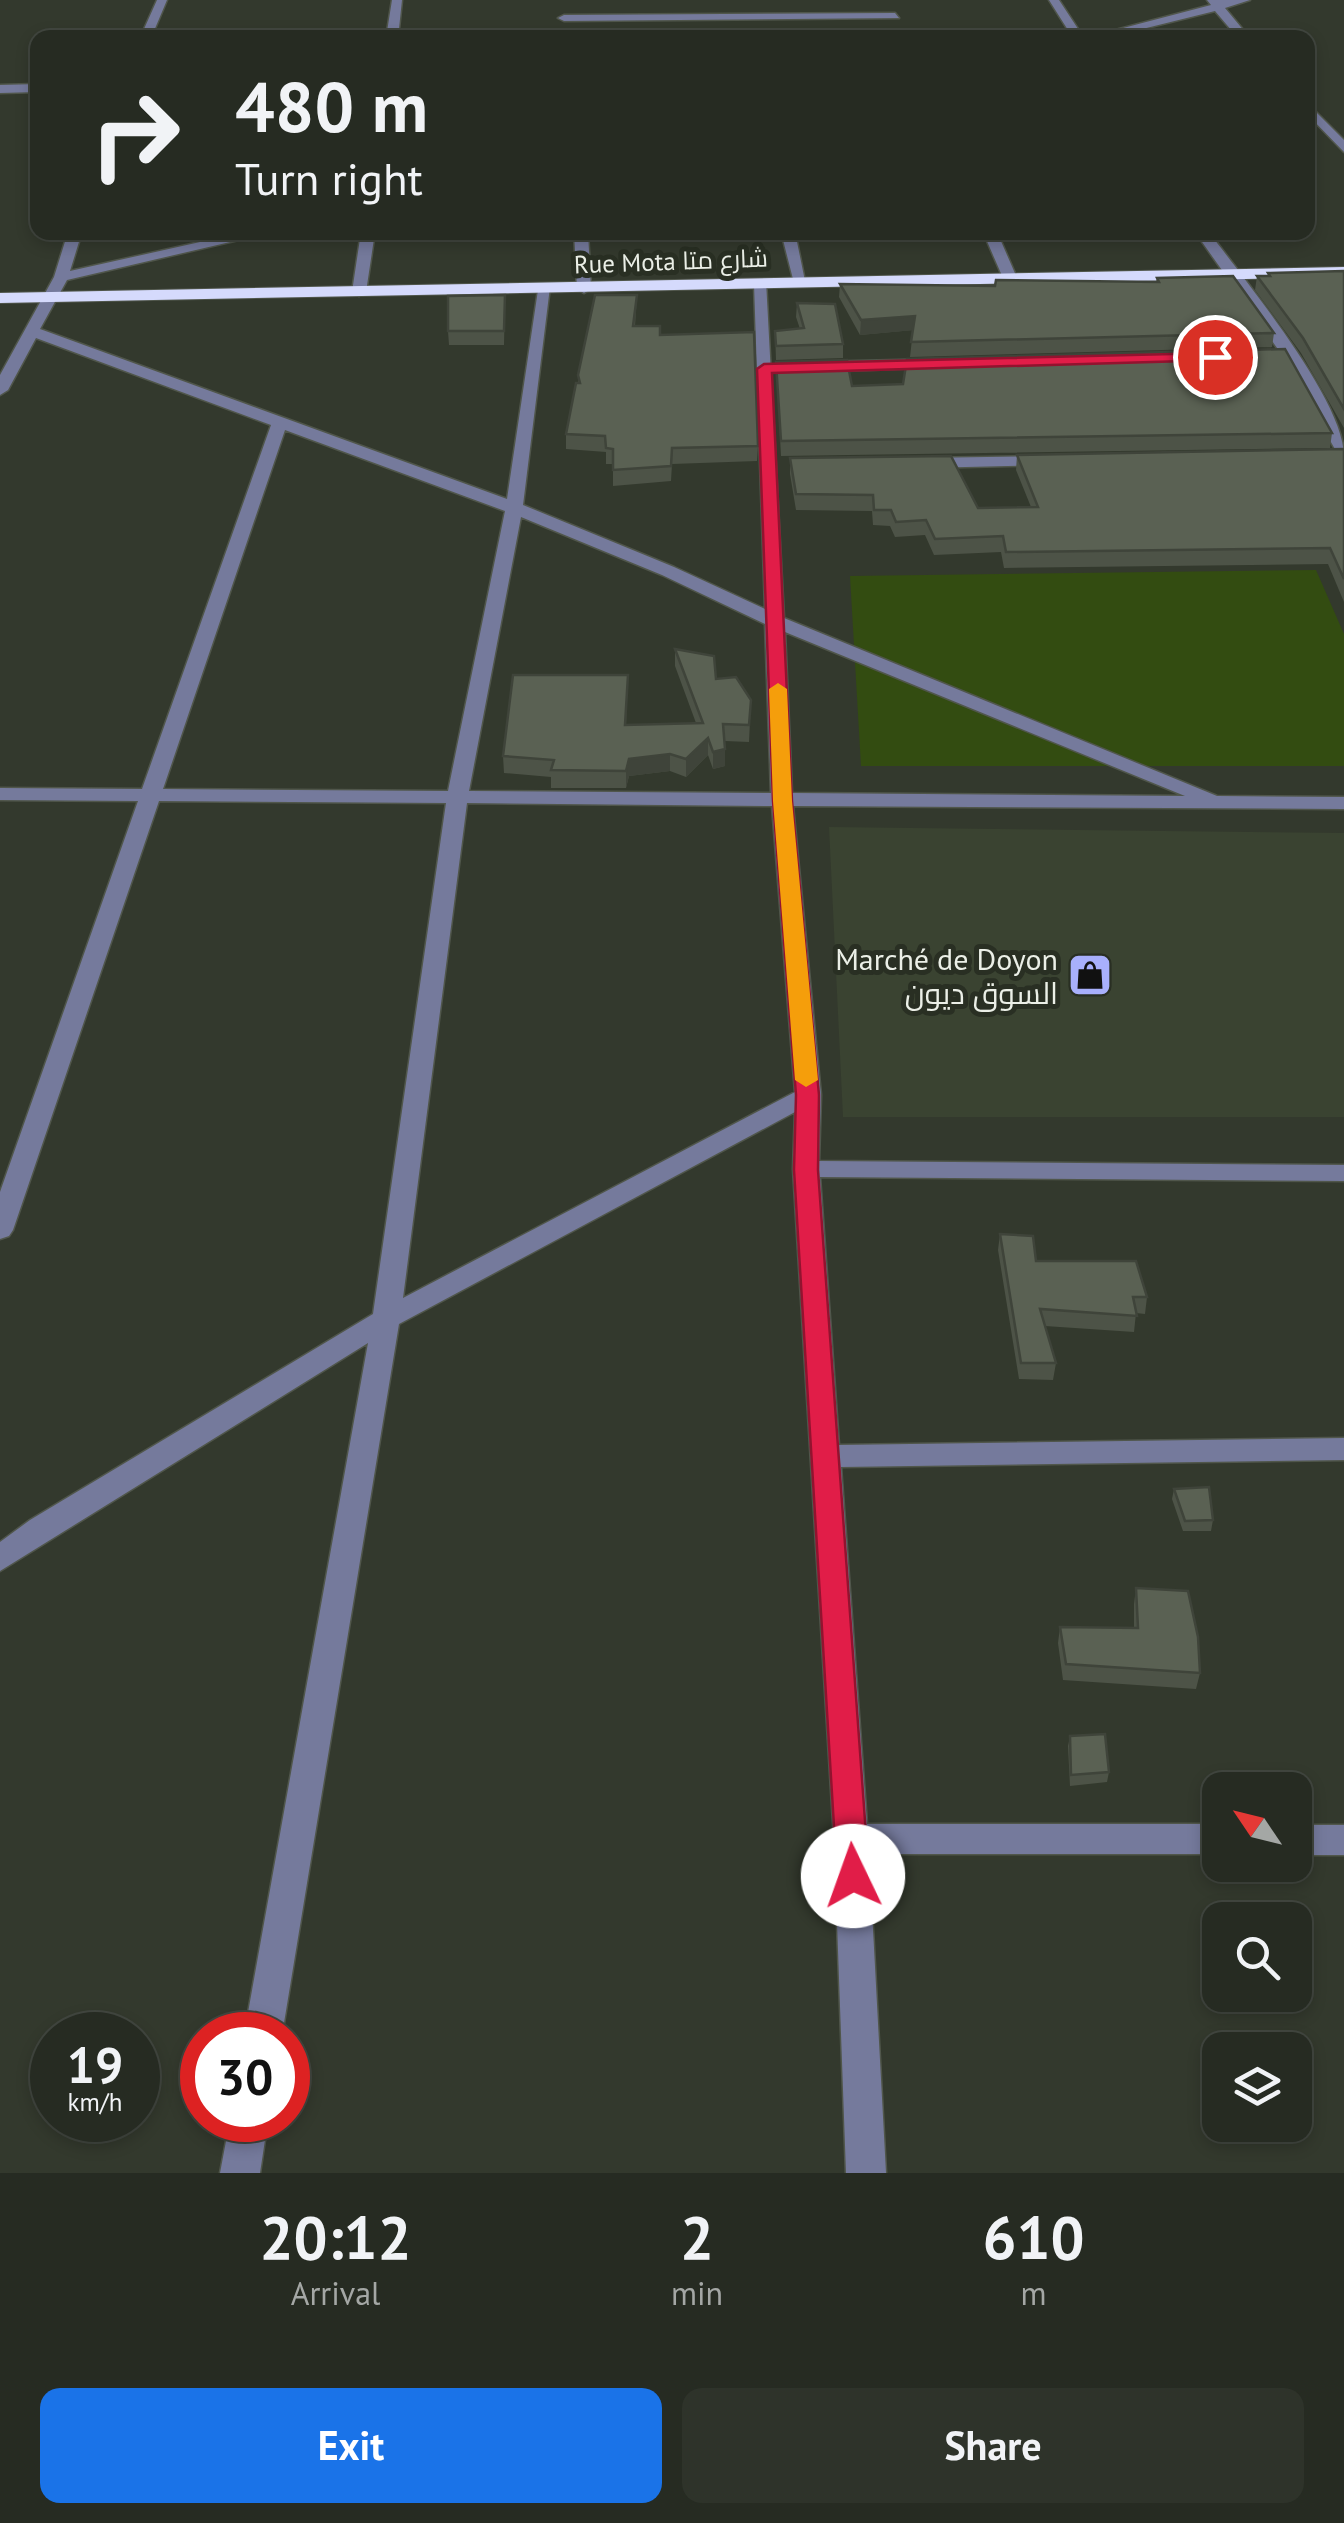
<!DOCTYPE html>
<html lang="en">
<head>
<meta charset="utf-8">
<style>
	body { margin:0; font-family:"PT Sans",Cairo,sans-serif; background:#2e332a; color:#f1f3f6; height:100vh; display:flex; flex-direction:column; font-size:38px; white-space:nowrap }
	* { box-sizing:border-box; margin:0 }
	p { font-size:32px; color:#a4a7a5 }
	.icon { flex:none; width:55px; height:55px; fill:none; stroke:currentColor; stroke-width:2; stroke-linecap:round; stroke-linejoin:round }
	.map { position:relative; height:2173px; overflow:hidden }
	.drawer { display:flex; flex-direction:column; background:#262b22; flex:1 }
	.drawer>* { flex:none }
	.top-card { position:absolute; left:30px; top:30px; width:1285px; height:210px; border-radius:20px; box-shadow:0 5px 15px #0003,0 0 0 2px #424740; background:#262b22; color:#f1f3f6; overflow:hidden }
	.needle { width:65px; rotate:305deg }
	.buttons { position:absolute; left:1202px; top:1772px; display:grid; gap:20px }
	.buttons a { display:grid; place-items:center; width:110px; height:110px; border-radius:20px; background:#262b22; box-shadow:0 5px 15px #0003,0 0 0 2px #424740; font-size:50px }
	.speed { position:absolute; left:30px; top:2012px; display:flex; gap:20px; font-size:50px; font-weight:700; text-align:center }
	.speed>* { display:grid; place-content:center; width:130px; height:130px; border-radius:50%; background:#262b22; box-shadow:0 5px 15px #0003,0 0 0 2px #424740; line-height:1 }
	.speed small { font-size:25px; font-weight:400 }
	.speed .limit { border:15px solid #d22; background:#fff; color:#111 }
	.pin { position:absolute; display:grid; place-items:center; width:85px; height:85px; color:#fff; margin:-42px; border:5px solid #fff; border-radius:50%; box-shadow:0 2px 10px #0007 }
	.me { position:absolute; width:110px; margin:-55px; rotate:357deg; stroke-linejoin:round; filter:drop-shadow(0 0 8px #0008) }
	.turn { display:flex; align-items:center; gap:35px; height:210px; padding:0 40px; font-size:45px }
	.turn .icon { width:130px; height:130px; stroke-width:2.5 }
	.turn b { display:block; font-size:70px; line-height:85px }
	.eta { display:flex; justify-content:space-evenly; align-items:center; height:170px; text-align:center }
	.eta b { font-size:60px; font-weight:600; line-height:70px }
	.cta { display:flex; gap:20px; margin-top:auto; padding:20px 40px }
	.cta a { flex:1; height:115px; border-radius:20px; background:#1a73e8; color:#fff; font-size:40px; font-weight:600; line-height:115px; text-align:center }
	.cta a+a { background:#2e332a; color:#f1f3f6 }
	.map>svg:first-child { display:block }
	.built { fill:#3a4331 }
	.green { fill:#334c11 }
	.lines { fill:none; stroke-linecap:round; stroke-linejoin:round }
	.minor-casing { stroke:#50564b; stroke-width:3 }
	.highway-casing { stroke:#50564b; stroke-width:2 }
	.minor { fill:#757a9c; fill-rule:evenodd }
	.highway { fill:#d5dafc; fill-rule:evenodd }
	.wall { fill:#4d5347 }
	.shaded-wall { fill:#3f443a }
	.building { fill:#5a6153; stroke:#3f443a; stroke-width:2.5 }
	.route { fill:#e11d48; stroke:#92132f; stroke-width:2.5 }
	.slow { fill:#f59e0b }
	.labels { text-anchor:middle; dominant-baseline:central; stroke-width:10; stroke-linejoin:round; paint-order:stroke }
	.far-street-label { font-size:25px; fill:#ebefe7; stroke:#292f23 }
	.poi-label { font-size:30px; fill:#ebefe7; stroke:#292f23; text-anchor:end }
</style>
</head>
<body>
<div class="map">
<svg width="1344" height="2173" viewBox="0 0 1344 2173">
	<rect width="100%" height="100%" fill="#33392d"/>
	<path class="built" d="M829,827L1344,833V1117H843Z"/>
	<path class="green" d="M1316,570L1344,634V766H861L850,576Z"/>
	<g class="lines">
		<defs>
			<path id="minor" d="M157,0H167L151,38H140Z
				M392,0H402L398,38H386Z
				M1049,0H1059L1084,38H1073Z
				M1207,0H1250L1225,8L1250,38H1238L1215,11L1106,38H1085L1211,5Z
				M895,13L899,18L564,21L558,18L564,15Z
				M38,84V92L0,93V85Z
				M1308,104L1344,140V152L1308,115Z
				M68,232H82L70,271L245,232H273L67,280L40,329L507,499L538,290L550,287L523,505L674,567L765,609L754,284L766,281L784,618L1217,796L1344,797V809L793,806L821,1095L819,1161L1344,1165V1181L820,1177L839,1445L1344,1438V1460L841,1467L867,1824H1220V1854H869L886,2173H846L834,1839L793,1169L795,1112L399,1324L282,2035H244L368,1343L0,1571V1542L30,1520L373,1314L446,803L159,801L13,1230L9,1236L0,1239V1192L138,801L0,800V788L142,789L271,425L36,338L8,390L0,395V375L54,277ZM285,430L505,511L448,791L163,789ZM521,517L662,575L765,624L771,793L469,791ZM785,632L1185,796L792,793ZM467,803L772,806L795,1092L403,1298Z
				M361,232H375L366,292L359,296L352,292Z
				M574,232H588L591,289L584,293L577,289Z
				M781,232H795L806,286L794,283Z
				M983,232H997L1017,278L1015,281L1003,278Z
				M1195,232H1209C1245,281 1344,400 1344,456L1336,451L1282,355Z
				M940,359L946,361V367L815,372L807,367L815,362Z
				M1049,456L1055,457V465L924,468L916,463L924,458Z
				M1295,1825H1344V1855H1295Z
				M230,2120H268L260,2173H220Z"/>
			<path id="highway" d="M1344,267V277L0,303V293Z"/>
		</defs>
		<use href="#minor" class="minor-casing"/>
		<use href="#highway" class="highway-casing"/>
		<use href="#minor" class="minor"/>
		<use href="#highway" class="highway"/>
	</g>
	<path class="wall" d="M1344,271V428L1301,353L1255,290L1257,276H1268V273Z
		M1157,278L1274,333L1272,347L910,357L913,330L860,335L839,297L840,284L995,286L1156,282Z
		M505,295L504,345H449L448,331Z
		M637,295L635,326L660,335L758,446L757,461L672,464L671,481L613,486V464H606V452L566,449V434L578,383V375Z
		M797,303L843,344V358L776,360L775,331L800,329L796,317Z
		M776,362L852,386L1332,433L1330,448L781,456Z
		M1344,449V602L1328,564L1004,568L1001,552L934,555L925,535L895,537L890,526L873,525L872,511L796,510L790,474V458L978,508L1031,507L1016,470L1017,455Z
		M675,649L716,679L751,700L749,742L725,741V766L713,769L708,755L686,777L670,771L629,776L626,788H551V777L504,773L503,756L628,675L626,725L696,723L675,666Z
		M1000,1234L1036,1261L1147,1297L1145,1314L1136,1313L1134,1332L1045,1326L1056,1363L1053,1380L1019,1379L998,1250Z
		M1174,1489L1213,1520L1211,1531H1183L1172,1499Z
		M1136,1588L1200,1673L1196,1689L1063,1680L1058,1643L1060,1627L1134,1628V1604Z
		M1070,1736L1109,1772L1107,1782L1070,1786L1068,1746Z"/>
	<path class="shaded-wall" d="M915,316V330L860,335L861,320Z
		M708,738V755L686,777V759Z
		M725,749V766L713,769V752Z
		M670,754V771L629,776L626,788V771L629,759Z"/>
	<path class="building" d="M1344,271V409L1303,338L1257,276H1270L1268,273Z
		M1233,276L1274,333L911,342L915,316L861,320L840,284L995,286L996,280L1159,282L1157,278Z
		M505,295L504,331H448V296Z
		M595,295H637L633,326H660V335L754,332L758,446L672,448L671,466L613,470V449L606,448L605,436L566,434L576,383H580L578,375Z
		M797,303L835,304L843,344L776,346L775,331L804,328Z
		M1285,349L1332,433L781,441L776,362L847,360L852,386L903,384L907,359Z
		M1344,449V579L1330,548L1006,552L1003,536L935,539L926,520L896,522L891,510H874L873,495L796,494L790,458L951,456L978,508L1038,507L1017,455Z
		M675,649L714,656L716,679L736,677L751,700L749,725L723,724L725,749L713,752L708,738L686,759L670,754L629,759L626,771L551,770L554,760L503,756L513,675H628L625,725L703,723Z
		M1000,1234L1033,1236L1036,1261H1136L1147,1297H1133L1137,1316L1040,1309L1056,1363H1021Z
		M1209,1487L1213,1520L1185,1521L1174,1489Z
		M1136,1588L1188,1591L1198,1637L1200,1673L1066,1664L1060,1627L1138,1628Z
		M1105,1734L1109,1772L1071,1775L1070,1736Z"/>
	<path class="route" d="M1215,353L1220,354V360L772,373L792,801L819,1095L818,1170L869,1876L864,1886L853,1890L841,1886L837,1876L794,1170L796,1095L773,801L757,369L764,364Z"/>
	<path class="slow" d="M778,683L787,689L792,801L818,1080L806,1087L795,1080L773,801L769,689Z"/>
	<defs>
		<symbol id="shop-square" viewBox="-11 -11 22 22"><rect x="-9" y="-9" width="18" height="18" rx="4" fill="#a8b0fc" stroke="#292f23"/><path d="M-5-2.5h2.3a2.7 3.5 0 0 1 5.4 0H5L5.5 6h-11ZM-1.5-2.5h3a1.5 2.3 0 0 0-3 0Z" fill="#111"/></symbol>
	</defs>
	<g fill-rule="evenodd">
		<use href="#shop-square" x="1065" y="950" width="50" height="50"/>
	</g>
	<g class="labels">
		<g class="far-street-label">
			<text transform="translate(671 261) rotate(-2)">Rue Mota شارع متا</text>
		</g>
		<g class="poi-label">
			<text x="1058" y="958">Marché de Doyon<tspan x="1058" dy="34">السوق ديون</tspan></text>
		</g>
	</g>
</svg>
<div class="buttons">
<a><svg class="needle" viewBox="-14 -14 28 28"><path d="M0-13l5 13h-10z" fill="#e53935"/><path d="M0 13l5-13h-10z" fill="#a4a7a5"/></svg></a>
<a><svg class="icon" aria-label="search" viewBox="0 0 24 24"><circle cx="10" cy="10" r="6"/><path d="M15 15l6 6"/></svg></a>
<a><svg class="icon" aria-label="layers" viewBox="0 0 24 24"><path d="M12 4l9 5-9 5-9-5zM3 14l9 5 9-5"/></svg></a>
</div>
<div class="speed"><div>19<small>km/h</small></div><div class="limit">30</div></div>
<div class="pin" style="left:1215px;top:357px;background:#d93025"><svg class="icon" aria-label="arrive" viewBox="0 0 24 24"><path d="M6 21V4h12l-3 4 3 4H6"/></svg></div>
<svg class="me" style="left:853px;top:1876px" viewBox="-20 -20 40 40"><circle r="19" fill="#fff"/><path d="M0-13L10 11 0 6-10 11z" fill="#e11d48"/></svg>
<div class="top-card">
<div class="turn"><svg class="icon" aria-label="right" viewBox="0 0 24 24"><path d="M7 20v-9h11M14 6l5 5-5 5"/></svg><div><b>480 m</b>Turn right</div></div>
</div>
</div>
<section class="drawer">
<div class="eta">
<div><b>20:12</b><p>Arrival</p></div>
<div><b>2</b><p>min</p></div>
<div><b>610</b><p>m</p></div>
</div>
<div class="cta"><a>Exit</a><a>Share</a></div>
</section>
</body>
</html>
